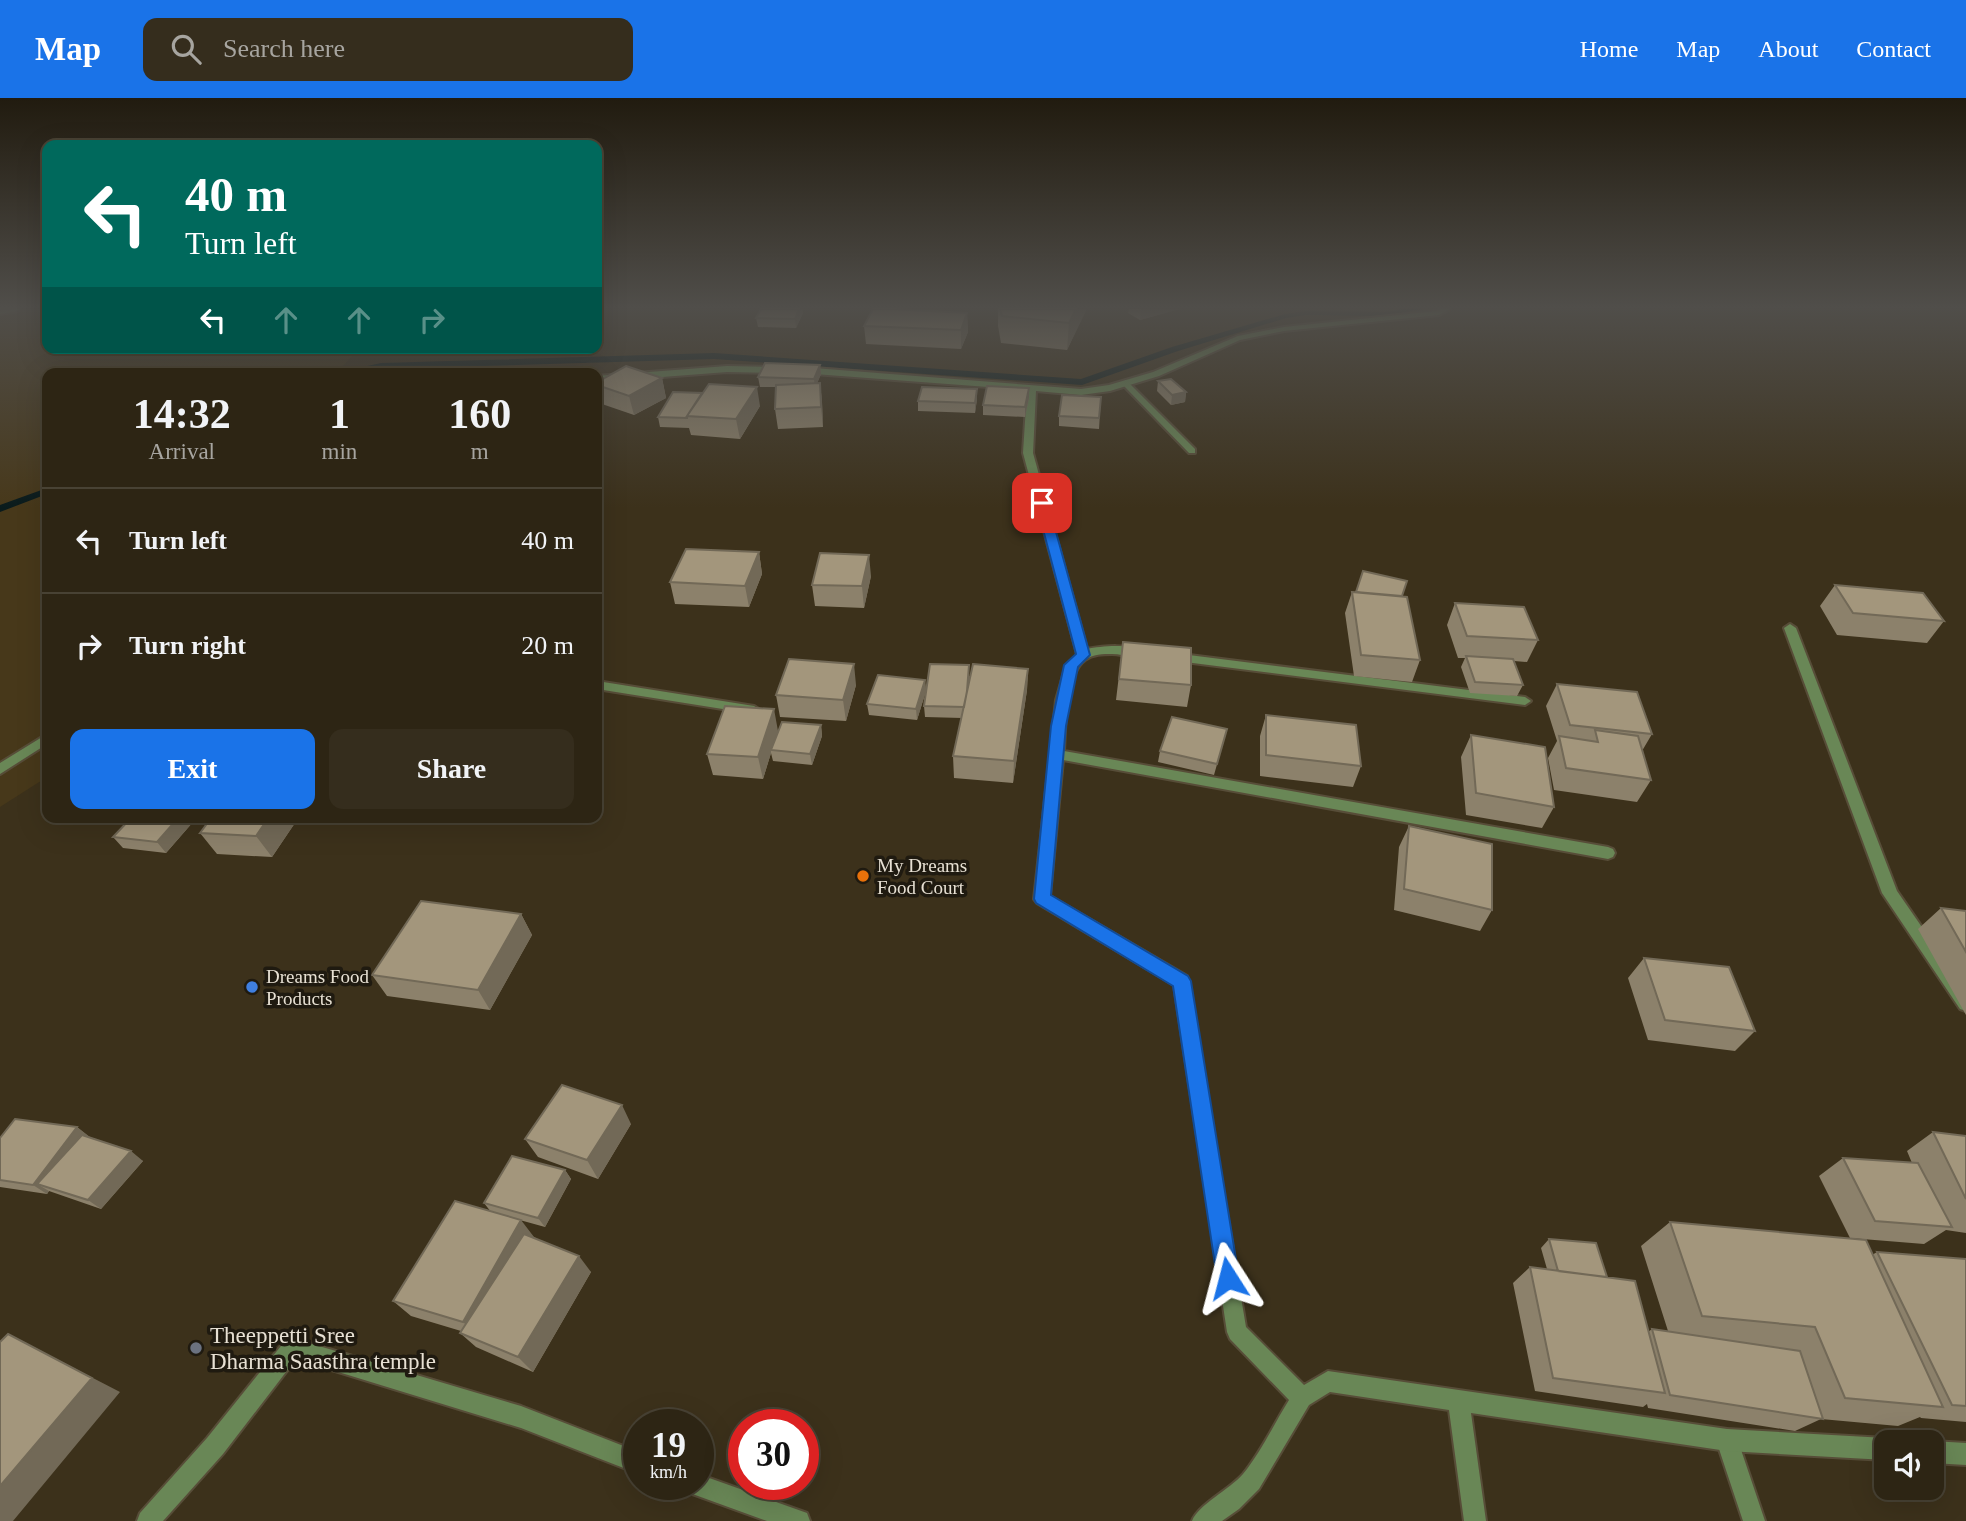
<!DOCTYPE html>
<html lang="en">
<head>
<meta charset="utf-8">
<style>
	body { margin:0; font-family:Georgia,serif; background:#352d1d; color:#f1f3f6; height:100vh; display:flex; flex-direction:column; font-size:26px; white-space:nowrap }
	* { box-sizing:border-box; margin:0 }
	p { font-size:23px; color:#a7a5a0 }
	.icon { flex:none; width:38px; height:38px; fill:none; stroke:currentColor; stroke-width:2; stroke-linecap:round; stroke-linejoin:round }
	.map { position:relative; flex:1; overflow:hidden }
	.drawer { position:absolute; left:42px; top:270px; width:560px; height:455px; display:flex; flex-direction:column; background:#2d2514; border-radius:14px; box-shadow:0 7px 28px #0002,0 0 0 2px #484234 }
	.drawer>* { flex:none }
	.guide { position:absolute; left:42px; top:42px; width:560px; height:214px; border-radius:14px; box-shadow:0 7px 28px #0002,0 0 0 2px #484234; background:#00695c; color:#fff; overflow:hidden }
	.tools { position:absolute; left:1874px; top:1332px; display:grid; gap:14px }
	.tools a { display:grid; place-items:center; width:70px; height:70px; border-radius:14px; background:#2d2514; box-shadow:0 7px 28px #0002,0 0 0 2px #484234; font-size:35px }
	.speed { position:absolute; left:623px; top:1311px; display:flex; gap:14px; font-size:35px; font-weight:700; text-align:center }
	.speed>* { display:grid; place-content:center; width:91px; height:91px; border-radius:50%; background:#2d2514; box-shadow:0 7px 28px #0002,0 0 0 2px #484234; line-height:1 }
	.speed small { font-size:18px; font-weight:400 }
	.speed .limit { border:10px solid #d22; background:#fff; color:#111 }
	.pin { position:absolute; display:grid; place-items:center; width:60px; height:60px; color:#fff; margin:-30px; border-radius:14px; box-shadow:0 4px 10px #0006 }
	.me { position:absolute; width:77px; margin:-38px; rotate:351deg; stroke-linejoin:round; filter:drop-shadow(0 0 5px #0008) }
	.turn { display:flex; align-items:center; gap:24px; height:147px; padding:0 28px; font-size:32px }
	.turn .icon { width:91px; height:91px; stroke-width:2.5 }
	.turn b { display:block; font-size:49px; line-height:60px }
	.lanes { display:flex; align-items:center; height:66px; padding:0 28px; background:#0003; justify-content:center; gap:35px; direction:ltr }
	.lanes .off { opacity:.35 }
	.eta { display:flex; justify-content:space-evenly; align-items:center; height:119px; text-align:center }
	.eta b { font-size:42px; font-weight:700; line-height:49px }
	.primary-button { display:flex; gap:14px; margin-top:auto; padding:14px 28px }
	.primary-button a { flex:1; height:80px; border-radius:14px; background:#1a73e8; color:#fff; font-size:28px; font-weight:700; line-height:80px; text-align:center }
	.primary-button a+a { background:#352d1d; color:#f1f3f6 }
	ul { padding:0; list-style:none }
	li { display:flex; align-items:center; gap:21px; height:105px; padding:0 28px; border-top:2px solid #484234 }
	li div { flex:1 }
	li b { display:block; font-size:26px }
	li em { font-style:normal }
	header { display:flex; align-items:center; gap:42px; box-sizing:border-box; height:98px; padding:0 35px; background:#1a73e8; color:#fff }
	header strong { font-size:33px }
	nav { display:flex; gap:38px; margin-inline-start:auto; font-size:24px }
	.search { width:490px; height:63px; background:#352d1d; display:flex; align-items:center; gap:18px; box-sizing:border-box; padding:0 24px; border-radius:14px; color:#a7a5a0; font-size:26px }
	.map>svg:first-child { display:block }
	.built { fill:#47381a }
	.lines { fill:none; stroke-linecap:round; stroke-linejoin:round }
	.stream { fill:#0a1b1c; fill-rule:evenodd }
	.lane-casing { stroke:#574d38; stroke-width:4 }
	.street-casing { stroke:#574d38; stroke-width:4 }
	.lane { fill:#698756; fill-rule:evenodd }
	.street { fill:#698756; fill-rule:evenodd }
	.wall { fill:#8c816b }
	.shaded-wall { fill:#726957 }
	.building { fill:#a3967c; stroke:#726957; stroke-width:2 }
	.route { fill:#1a73e8; stroke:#114b97; stroke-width:2 }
	.food-dot { fill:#e8710a; stroke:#1f1a10; stroke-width:2.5 }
	.shop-dot { fill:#3f7fe0; stroke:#1f1a10; stroke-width:2.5 }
	.worship-dot { fill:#6b7280; stroke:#1f1a10; stroke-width:2.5 }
	.labels { text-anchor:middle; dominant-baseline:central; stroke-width:7; stroke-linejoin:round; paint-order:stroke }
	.poi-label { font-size:19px; fill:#e7e0d3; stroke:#1f1a10; text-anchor:start }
	.near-poi-label { font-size:23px; fill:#e7e0d3; stroke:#1f1a10; text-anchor:start }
</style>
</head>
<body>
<header>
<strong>Map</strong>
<div class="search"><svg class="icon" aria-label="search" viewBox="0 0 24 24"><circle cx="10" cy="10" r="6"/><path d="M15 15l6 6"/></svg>Search here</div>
<nav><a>Home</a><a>Map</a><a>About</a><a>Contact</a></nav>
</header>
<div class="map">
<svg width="1966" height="1423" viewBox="0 0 1966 1423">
	<rect width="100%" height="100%" fill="#3c311b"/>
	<path class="built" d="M0,211H47V250H360L336,275H47V679L0,709Z"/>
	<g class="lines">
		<path class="stream" d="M1404,211H1421L1385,218L1306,217L1286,220L1178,253L1082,287L714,261L381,271L356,275H335L381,265L714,255L1081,281L1172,249L1285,216L1306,213L1385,214Z
			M47,390V396L0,414V407Z"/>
		<defs>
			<path id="lane" d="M1126,282L1195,351V355H1189L1123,287L1122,285Z
				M597,583L754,608L760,612L754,616L597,591Z
				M1727,1331L1735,1334L1765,1423H1743L1716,1342L1719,1334Z"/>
			<path id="street" d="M19,211L18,213L0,216V212Z
				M1441,211H1450L1439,217L1284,233L1240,242L1159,278L1110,293L1081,297L1036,293L1033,355L1087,551C1103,548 1131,545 1144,555C1136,562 1123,556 1112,556C1103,556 1093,556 1085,562C1066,575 1065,630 1064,653L1608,749L1613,751L1615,755L1613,759L1608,761L1063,662L1050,798L1187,878L1246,1229L1304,1287L1328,1273L1727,1331L1886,1340L1894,1344H1886V1362L1727,1353L1471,1315L1486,1423H1464L1449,1312L1330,1294L1309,1307L1259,1391L1239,1411L1222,1423H1192C1199,1406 1229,1392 1243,1376C1261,1354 1274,1326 1289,1302L1230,1241L1227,1234L1174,887L1037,805L1034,801L1056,602L1064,574L1077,556L1023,355L1027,292L801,275L797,272L801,269L1081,291L1109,287L1153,274L1238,238L1284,229L1437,213Z
				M727,268L781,269L785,272L781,275L727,274L597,284V278Z
				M1790,526L1796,530L1897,793L1966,893V913L1960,911L1882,795L1784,530Z
				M1173,555L1525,599L1531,603L1525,607L1169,562L1167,559Z
				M47,636V646L0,676V665Z
				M292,1240L521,1308L639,1354V1376L521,1330L296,1261L223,1356L163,1423H137L140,1415L207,1340L285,1243Z
				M1932,1343L1966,1345V1367L1932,1365V1344H1930Z
				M698,1376L807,1415L810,1423H767L687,1394L684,1386H698Z"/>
		</defs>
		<use href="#lane" class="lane-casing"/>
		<use href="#street" class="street-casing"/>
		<use href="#lane" class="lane"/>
		<use href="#street" class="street"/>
	</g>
	<path class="wall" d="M803,211V215L796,230L758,229L756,220Z
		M998,211H1086L1067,252L1001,245L998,228Z
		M1129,211H1179L1140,222L1128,215Z
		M967,215L968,234L961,251L866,246L864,228Z
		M820,267L821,276L817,285H820L822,304L823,329L778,331L775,311L776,289H760L758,279Z
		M662,280L666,300L634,317L599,305L597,297V284Z
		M1158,283L1186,294L1185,304L1171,307L1157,293Z
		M1029,290V300L1025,319L983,317V307Z
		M1101,299L1099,331L1059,328V318Z
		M977,301L975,315L918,313V303Z
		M760,308L740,341L691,337L689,330L660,329L658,319Z
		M759,454L762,476L749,509L675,506L670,484Z
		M871,478L864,510L815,508L812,487Z
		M1835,487L1944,523L1927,545L1837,537L1820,508Z
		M1352,494L1402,498L1420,562L1412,584L1354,578L1345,515Z
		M1455,505L1538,542L1527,564L1514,563L1523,587L1517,598L1470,595L1461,569L1465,560H1458L1447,527Z
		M1123,544L1191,587L1187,609L1116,602Z
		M1028,571L1027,592L1013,685L954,680L953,658L962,620L925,619L924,608L970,578L969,584Z
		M925,582L926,593L917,622L869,617L867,606Z
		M1557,586L1652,636L1642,653L1651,682L1637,704L1554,692L1548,660L1557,643L1546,608Z
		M856,587L846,623L780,619L776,597Z
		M1266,617L1361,668L1353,689L1260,678V638Z
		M821,627L822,638L812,667L773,663L771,655L763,681L713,677L707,656L778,633Z
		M1227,631L1214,677L1158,664L1160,653Z
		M1471,637L1554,709L1542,730L1466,717L1461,659Z
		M132,719H189L193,724L166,755L123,750L113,739Z
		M212,719H299L272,759L217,756L200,735Z
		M1409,728L1492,812L1480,833L1394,812L1399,749Z
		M1941,810L1966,813V917L1918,831Z
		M521,816L532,837L490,912L387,898L372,877Z
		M1644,860L1755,933L1735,953L1648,942L1628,880Z
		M631,1026L598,1081L538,1059L525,1041Z
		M77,1029L89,1039L143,1063L101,1111L49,1093L47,1096L0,1089V1040Z
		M1933,1034L1966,1038V1135L1946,1132L1924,1146L1850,1140L1819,1078L1843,1060L1912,1065L1907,1053Z
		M565,1072L571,1081L545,1129L491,1114L484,1105Z
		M1670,1124L1872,1157L1877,1154L1966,1161V1324L1921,1320L1920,1319L1898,1328L1821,1321L1795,1333L1648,1310L1647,1306L1643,1309L1535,1293L1513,1185L1530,1169L1547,1171L1541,1150L1549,1141L1607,1179L1648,1234L1652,1231L1668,1233L1641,1148Z
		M534,1139L591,1174L533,1274L476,1249L460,1235L461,1233L411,1218L393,1203Z"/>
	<path class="shaded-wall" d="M799,211H803V215L796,230L795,221Z
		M1076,211H1086V213L1067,252L1069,225Z
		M1141,211H1179L1140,222Z
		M967,215L968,234L961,251V232Z
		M820,267L821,276L815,291L814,281Z
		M662,280L666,300L634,317L629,298Z
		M820,285L822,304L823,329L821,309Z
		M757,289L760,308L740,341L736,321Z
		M1029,290V300L1025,319V309Z
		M977,291V301L975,315V305Z
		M1186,294L1185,304L1171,307L1172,297Z
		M759,454L762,476L749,509L745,488Z
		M869,457L871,478L864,510L862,488Z
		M854,566L856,587L846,623L843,602Z
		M1028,571L1027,592L1013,685L1014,663Z
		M925,582L926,593L917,622L916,611Z
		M774,611L778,633L771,652V655L763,681L758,659Z
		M821,627L822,638L812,667L810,656Z
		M179,719H189L193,724L166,755L157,744Z
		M269,719H299L272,759L256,738Z
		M521,816L532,837L490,912L478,892Z
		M622,1007L631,1026L598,1081L587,1062Z
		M77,1029L90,1039L51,1090L37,1086L49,1093L47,1096L33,1087Z
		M131,1053L143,1063L101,1111L88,1102Z
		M565,1072L571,1081L545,1129L538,1120Z
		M521,1122L534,1139L479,1239L463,1224Z
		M579,1158L591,1174L533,1274L518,1259Z
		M8,1236L120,1294L13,1423H0V1388Z"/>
	<path class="building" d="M761,211H799L795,221L756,220Z
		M873,211H893L967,215L961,232L864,228Z
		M1000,211H1076L1069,225L1002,218Z
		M765,265L820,267L814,281L758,279Z
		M626,268L662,280L629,298L597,287V284Z
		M1171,281L1186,294L1172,297L1158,283Z
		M820,285L821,309L775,311L776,287Z
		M709,286L757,289L736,321L687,318Z
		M987,288L1029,290L1025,309L983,307Z
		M922,289L977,291L975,305L918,303Z
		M673,294L702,295L687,318V320L658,319Z
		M1062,297L1101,299L1099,320L1059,318Z
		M686,451L759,454L745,488L670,484Z
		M820,455L869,457L862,488L812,487Z
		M1363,473L1407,483L1402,498L1356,494Z
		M1835,487L1923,495L1944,523L1853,515Z
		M1352,494L1407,499L1420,562L1361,557Z
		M1455,505L1524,509L1538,542L1467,538Z
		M1123,544L1191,550V587L1119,581Z
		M1466,558L1513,561L1523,587L1475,584Z
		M789,561L854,566L843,602L776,597Z
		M930,566L969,567L967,593L964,609L924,608Z
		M973,566L1028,571L1014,663L953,658Z
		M878,577L925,582L916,611L867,606Z
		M1557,586L1637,594L1652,636L1570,627Z
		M725,608L774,611L758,659L707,656Z
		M1266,617L1356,627L1361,668L1266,657Z
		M1172,619L1227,631L1217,666L1160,653Z
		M782,624L821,627L810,656L771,652Z
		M1595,632L1638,638L1651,682L1566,670L1559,638L1598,644Z
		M1471,637L1545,649L1554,709L1476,695Z
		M132,719H179L157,744L113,739Z
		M212,719H269L256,738L200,735Z
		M1409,728L1492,746V812L1404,791Z
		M421,803L521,816L478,892L372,877Z
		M1941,810L1966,813V854Z
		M1644,860L1729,869L1755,933L1665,922Z
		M562,987L622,1007L587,1062L525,1041Z
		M15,1021L77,1029L33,1087L0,1082V1040Z
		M1933,1034L1966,1038V1101Z
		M82,1037L131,1053L88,1102L37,1086Z
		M512,1058L565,1072L538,1120L484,1105Z
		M1843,1060L1918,1065L1952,1129L1875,1123Z
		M455,1103L521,1122L463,1224L393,1203Z
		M1670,1124L1866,1142L1943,1309L1845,1300L1815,1229L1702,1218Z
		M524,1136L579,1158L518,1259L460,1235Z
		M1549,1141L1596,1145L1607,1179L1558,1173Z
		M1877,1154L1966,1161V1308L1952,1307Z
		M1530,1169L1635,1183L1665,1295L1553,1280Z
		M1652,1231L1800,1253L1823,1321L1670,1297Z
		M8,1236L92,1280L0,1388V1244Z"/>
	<linearGradient id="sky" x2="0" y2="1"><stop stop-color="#211b0f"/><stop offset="0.51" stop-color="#504e4a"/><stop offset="1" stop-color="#504e4a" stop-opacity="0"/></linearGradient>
	<rect width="1966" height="410" fill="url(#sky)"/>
	<path class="route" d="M1042,402L1048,405L1090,557L1078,569L1066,628L1051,797L1188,878L1191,883L1239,1180L1236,1188L1228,1191L1220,1188L1217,1180L1173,888L1036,805L1034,801L1051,628L1064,567L1076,556L1036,405Z"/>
	<circle class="food-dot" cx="863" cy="778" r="7"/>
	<circle class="shop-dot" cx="252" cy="889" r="7"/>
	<circle class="worship-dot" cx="196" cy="1250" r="7"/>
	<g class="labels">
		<g class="poi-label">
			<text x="877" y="767">My Dreams<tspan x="877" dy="22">Food Court</tspan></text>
			<text x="266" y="878">Dreams Food<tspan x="266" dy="22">Products</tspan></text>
		</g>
		<g class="near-poi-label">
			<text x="210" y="1237">Theeppetti Sree<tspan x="210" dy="26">Dharma Saasthra temple</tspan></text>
		</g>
	</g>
</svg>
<div class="tools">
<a><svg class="icon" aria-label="sound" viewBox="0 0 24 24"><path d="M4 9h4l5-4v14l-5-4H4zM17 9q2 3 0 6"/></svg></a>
</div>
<div class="speed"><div>19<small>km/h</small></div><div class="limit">30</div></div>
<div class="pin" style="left:1042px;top:405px;background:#d93025"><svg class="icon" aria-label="arrive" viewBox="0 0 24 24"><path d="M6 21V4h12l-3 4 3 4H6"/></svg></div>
<svg class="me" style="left:1228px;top:1180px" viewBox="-20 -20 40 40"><path d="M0-17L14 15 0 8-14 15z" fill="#1a73e8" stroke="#fff" stroke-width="4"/></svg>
<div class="guide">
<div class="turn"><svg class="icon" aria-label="left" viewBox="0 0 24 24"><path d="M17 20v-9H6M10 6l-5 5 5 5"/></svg><div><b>40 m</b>Turn left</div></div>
<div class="lanes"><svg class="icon" aria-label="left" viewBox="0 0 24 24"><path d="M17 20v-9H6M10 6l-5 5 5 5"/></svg><svg class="icon off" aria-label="ahead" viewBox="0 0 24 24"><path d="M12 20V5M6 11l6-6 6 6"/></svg><svg class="icon off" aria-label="ahead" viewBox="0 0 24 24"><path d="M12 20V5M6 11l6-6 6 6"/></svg><svg class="icon off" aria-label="right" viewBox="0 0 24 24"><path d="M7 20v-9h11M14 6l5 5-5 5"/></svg></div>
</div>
<section class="drawer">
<div class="eta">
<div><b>14:32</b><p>Arrival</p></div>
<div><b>1</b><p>min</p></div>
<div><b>160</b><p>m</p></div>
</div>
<ul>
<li><svg class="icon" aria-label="left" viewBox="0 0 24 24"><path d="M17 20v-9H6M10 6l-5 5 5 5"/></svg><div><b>Turn left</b></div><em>40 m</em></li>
<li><svg class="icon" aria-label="right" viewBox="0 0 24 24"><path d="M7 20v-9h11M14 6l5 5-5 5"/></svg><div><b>Turn right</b></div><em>20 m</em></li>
</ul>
<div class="primary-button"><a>Exit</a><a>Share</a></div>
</section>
</div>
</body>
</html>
